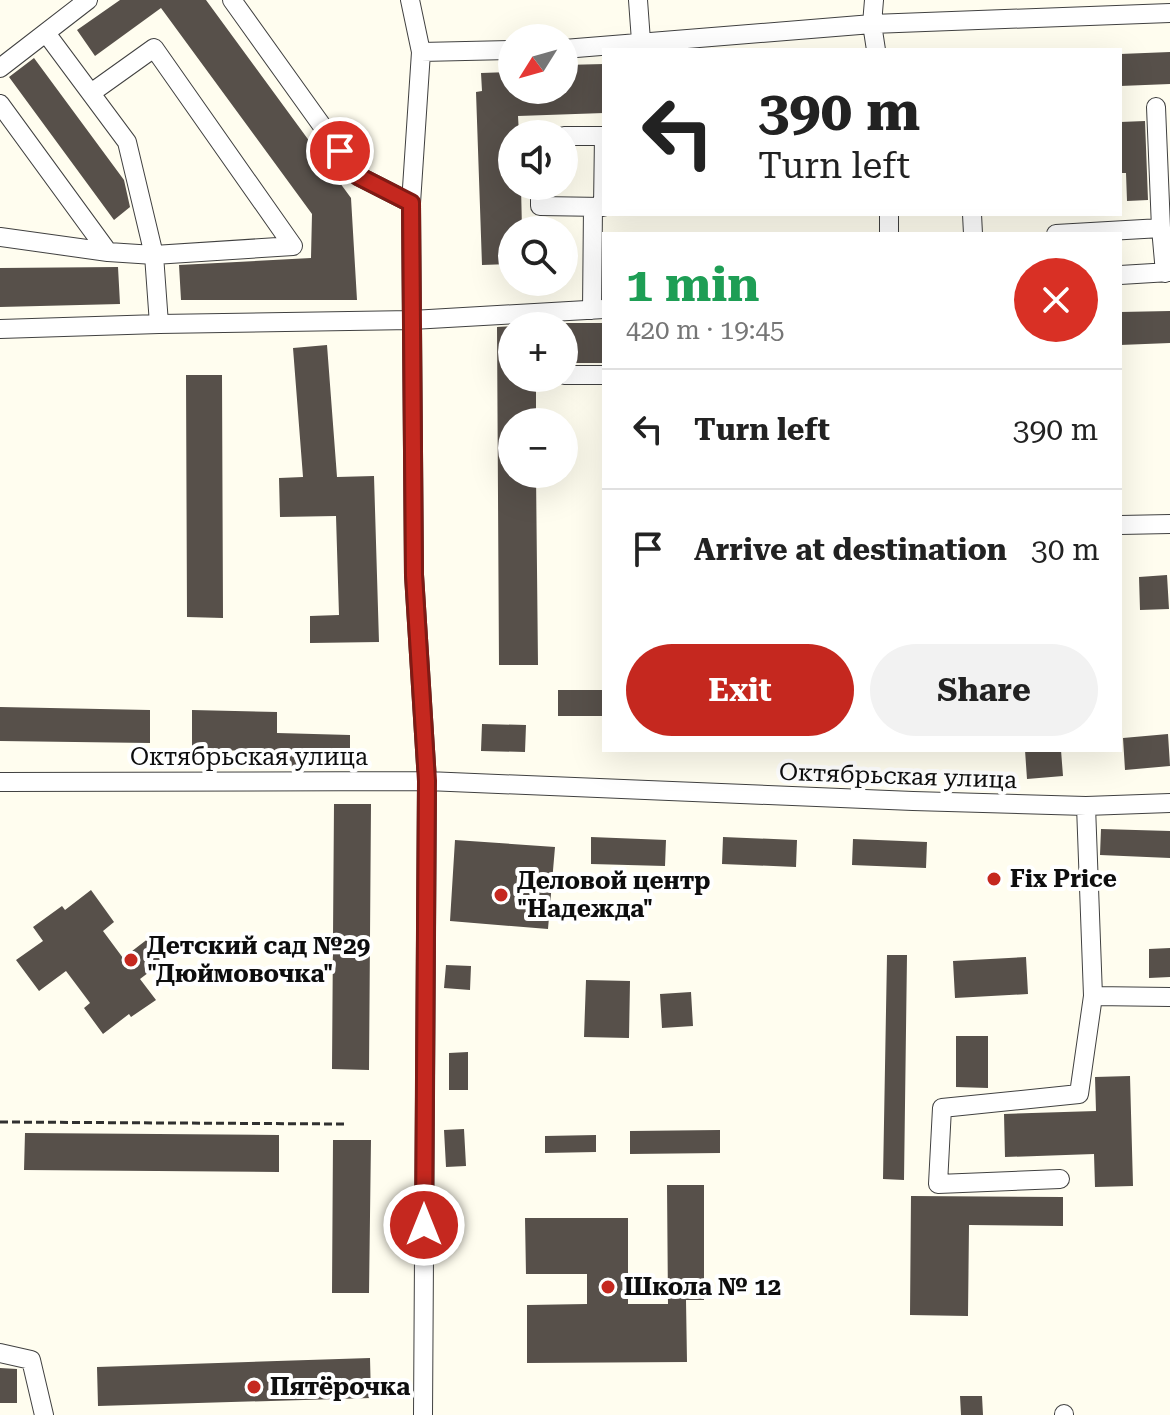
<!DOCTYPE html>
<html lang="en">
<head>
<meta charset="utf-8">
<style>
	body { margin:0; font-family:"Roboto Serif",serif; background:#f2f2f2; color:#222; height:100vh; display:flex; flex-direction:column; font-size:30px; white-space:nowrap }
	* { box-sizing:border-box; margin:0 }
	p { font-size:26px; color:#767676 }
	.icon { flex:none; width:44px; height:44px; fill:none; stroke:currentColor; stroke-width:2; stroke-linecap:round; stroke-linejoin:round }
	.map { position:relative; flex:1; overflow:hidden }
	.panel { position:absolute; left:602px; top:232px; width:520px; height:520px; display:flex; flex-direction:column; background:#fff; border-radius:0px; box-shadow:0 8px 32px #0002 }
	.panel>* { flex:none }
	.hud { position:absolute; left:602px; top:48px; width:520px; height:168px; border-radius:0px; box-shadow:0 8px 32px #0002; background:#fff; color:#222; overflow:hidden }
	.needle { width:52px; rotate:233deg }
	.buttons { position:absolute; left:498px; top:24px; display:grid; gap:16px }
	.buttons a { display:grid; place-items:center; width:80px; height:80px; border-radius:50%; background:#fff; box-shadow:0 8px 32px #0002; font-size:40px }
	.pin { position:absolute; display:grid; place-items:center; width:68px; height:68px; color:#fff; margin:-34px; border:4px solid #fff; border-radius:50%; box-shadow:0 2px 8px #0007 }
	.me { position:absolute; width:88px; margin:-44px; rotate:0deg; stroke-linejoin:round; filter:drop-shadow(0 0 6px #0008) }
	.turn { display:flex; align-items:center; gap:28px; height:168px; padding:0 24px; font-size:36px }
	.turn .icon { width:104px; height:104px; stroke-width:2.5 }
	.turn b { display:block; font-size:56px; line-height:68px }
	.round { display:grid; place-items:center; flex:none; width:84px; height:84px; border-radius:42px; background:#f2f2f2 }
	.headline { display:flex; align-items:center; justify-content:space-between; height:136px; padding:0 24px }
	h1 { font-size:48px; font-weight:700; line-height:60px; color:#1e9e55 }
	.primary-button { display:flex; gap:16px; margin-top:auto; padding:16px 24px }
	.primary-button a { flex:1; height:92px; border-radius:48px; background:#c5281f; color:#fff; font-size:32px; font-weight:700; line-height:92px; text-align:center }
	.primary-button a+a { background:#f2f2f2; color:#222 }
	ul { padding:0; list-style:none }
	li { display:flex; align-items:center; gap:24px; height:120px; padding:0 24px; border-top:2px solid #e0e0e0 }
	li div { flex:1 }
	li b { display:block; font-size:30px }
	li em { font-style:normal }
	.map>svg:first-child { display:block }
	.building { fill:#57504a }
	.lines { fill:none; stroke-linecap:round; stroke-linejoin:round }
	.minor-casing { stroke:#414141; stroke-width:20 }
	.path { stroke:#303030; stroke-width:3; stroke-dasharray:8 4; stroke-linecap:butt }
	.minor { stroke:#fff; stroke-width:18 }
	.route-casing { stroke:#801a14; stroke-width:20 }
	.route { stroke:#c5281f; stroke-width:14 }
	.poi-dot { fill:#c5281f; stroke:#fff; stroke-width:3 }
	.labels { text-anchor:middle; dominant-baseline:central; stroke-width:8; stroke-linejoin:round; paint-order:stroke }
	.street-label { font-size:24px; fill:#0e0e0e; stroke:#fff }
	.poi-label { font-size:24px; font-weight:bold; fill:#0e0e0e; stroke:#fff; text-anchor:start }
</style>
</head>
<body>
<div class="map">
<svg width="1170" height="1415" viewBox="0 0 1170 1415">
	<rect width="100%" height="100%" fill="#fffdef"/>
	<path class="building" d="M120,0H206L351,198L357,300H181L179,265L311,258L312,214L161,8L95,56L77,30Z
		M1170,52V84L1120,86V54Z
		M34,58L124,180L130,207L114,220L9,77Z
		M604,64V113L518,116L519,134H512V186H521L522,230H512V264L482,265L476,92L482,91L481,73L512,72V90H564V65Z
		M1145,121L1148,200L1127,201L1126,173H1120V122Z
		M118,267L120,304L0,307V268Z
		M1170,311V343L1120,345V312Z
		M564,323H604V363H564Z
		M512,326V378H536V422H512V474H536L538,665H499L497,327Z
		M327,345L337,477L374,476L379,642L310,643V616L339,615L336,516L280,517L279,478L303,477L293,348Z
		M186,375H222L223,618L187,617Z
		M1167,575L1169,609L1140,610L1139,577Z
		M558,690H604V716H558Z
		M0,707L150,710V743L0,741Z
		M192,710L277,712V733L350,735V767L267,766L268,751L192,750Z
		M482,724L526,725L525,752L481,751Z
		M1168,734L1170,766L1125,770L1123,738Z
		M1025,750H1061L1063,776L1027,779Z
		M334,804H371L369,1070L332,1069Z
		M1101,829L1170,831V858L1100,855Z
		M591,837L666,840L665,866L591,864Z
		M723,837L797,840L796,867L722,864Z
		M853,839L927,842L926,868L852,865Z
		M455,840L555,847L548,929L450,921Z
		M91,890L114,922L103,931L123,958L149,938L165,960L140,979L156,1000L131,1017L129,1014L103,1034L84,1008L90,1003L66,971L39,991L16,960L43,941L33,927L62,906L65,910Z
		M1170,948V977L1149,978V949Z
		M887,955H907L904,1180L883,1179Z
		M1026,957L1028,994L955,998L953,961Z
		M446,965L471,966L470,990L444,988Z
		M586,980L630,981L629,1038L584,1037Z
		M691,992L693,1026L662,1028L660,994Z
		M956,1036H988V1088L956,1087Z
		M468,1052V1090H449V1053Z
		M1130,1076L1133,1186L1095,1187L1094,1154L1005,1157L1004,1114L1096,1111L1095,1077Z
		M464,1129L466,1166L446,1167L444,1130Z
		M720,1130V1153L630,1154V1131Z
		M25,1133L279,1135V1172L24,1170Z
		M596,1135V1152L545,1153V1136Z
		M333,1140H371L369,1293H332Z
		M667,1185H704V1300H686L687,1362L527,1363V1305L587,1304V1274H526L525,1218H628V1304H668Z
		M911,1196L1063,1197V1226L969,1225L968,1316L910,1315Z
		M370,1358L371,1398L98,1406L97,1367Z
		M0,1368L17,1369V1403H0Z
		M960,1396H982L983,1415H961Z"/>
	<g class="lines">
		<defs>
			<path id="minor" d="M232,0L358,176L411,203
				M410,0L421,52L411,203L414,575L427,781L423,1415
				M638,0L641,41
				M874,0L872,24L876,50
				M46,33L127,142L154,255L159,324
				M564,49L872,24L1170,13
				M421,52L512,50
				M0,68L88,0
				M0,104L108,252
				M1156,107L1161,228L1165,273
				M540,186V206L603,207L604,136H564
				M972,214L973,234
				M889,234V214
				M1056,234L1161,228
				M0,237L108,252L154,255L293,246L154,48L91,93
				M1120,275L1170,272
				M592,310L593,207
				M0,329L159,324L412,320L604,309
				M564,375H604
				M1120,525L1170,524
				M0,782L427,781L913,801L1086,806L1170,803
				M1086,806L1093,996L1170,997
				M1060,1179L938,1184L942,1108L1079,1094L1093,996
				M0,1353L31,1360L44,1415
				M1064,1414V1415"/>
		</defs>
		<use href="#minor" class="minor-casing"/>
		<path class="path" d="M0,1122L344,1124"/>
		<use href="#minor" class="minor"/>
	</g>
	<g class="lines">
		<defs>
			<path id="route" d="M340,151L358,176L411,203L414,575L427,781L424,1225"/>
		</defs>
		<use href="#route" class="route-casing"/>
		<use href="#route" class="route"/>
	</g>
	<g class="poi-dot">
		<circle cx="994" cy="879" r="8"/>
		<circle cx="501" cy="895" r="8"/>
		<circle cx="131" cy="960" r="8"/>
		<circle cx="608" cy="1287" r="8"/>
		<circle cx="254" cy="1387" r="8"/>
	</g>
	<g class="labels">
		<g class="street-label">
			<text x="249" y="757">Октябрьская улица</text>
			<text transform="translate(898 776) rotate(2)">Октябрьская улица</text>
		</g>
		<g class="poi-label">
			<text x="1010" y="879">Fix Price</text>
			<text x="517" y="881">Деловой центр<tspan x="517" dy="28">"Надежда"</tspan></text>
			<text x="147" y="946">Детский сад №29<tspan x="147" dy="28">"Дюймовочка"</tspan></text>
			<text x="624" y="1287">Школа № 12</text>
			<text x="270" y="1387">Пятёрочка</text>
		</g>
	</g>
</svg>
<div class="buttons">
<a><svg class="needle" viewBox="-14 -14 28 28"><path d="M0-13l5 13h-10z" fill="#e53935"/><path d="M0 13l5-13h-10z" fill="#767676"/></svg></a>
<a><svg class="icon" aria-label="sound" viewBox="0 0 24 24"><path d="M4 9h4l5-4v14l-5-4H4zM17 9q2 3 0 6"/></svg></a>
<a><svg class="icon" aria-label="search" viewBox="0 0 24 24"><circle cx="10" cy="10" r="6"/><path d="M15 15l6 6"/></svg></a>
<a>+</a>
<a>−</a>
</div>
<div class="pin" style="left:340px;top:151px;background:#d93025"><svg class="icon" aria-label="arrive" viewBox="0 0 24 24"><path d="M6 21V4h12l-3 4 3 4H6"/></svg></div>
<svg class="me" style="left:424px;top:1225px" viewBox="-20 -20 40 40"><circle r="17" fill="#c5281f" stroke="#fff" stroke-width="3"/><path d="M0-11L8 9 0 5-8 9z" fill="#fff"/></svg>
<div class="hud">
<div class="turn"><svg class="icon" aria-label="left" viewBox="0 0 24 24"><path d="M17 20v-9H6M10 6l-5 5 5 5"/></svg><div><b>390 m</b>Turn left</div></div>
</div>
<section class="panel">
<div class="headline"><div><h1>1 min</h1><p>420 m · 19:45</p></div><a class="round" style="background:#d93025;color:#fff"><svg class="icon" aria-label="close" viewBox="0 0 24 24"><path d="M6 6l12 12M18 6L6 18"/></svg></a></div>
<ul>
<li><svg class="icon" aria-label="left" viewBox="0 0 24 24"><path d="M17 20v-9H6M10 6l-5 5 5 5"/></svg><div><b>Turn left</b></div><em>390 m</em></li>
<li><svg class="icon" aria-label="arrive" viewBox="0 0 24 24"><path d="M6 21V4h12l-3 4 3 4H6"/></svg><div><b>Arrive at destination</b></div><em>30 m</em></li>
</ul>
<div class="primary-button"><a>Exit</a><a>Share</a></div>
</section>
</div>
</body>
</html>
